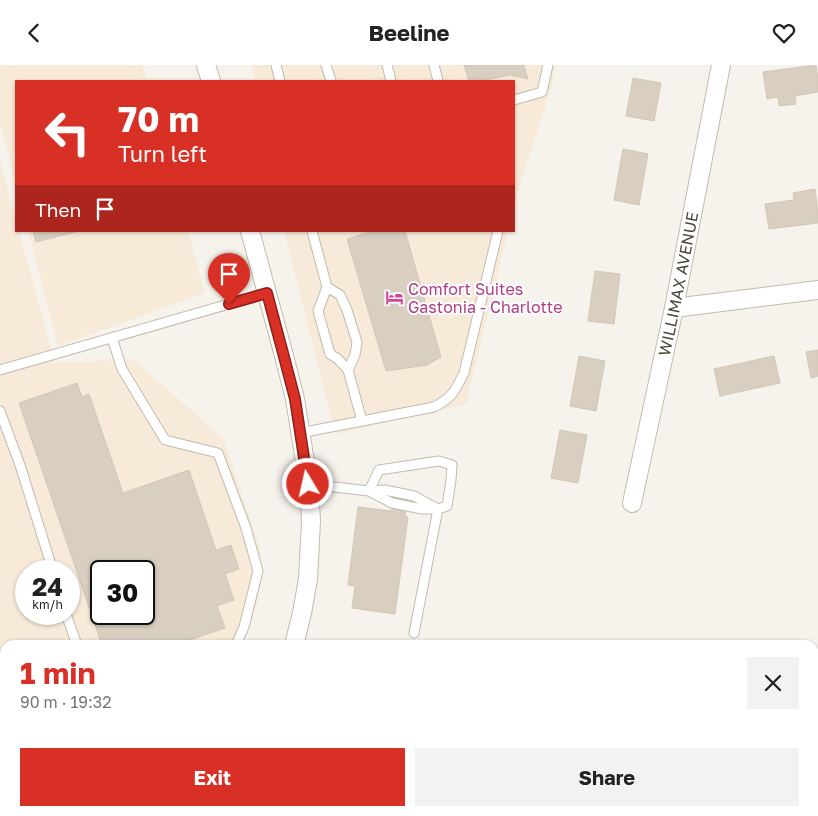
<!DOCTYPE html>
<html lang="en">
<head>
<meta charset="utf-8">
<style>
	body { margin:0; font-family:"Golos Text",sans-serif; background:#f2f2f2; color:#222; height:100vh; display:flex; flex-direction:column; font-size:19px; white-space:nowrap }
	* { box-sizing:border-box; margin:0 }
	p { font-size:16px; color:#767676 }
	.icon { flex:none; width:28px; height:28px; fill:none; stroke:currentColor; stroke-width:2; stroke-linecap:round; stroke-linejoin:round }
	.map { position:relative; flex:1; overflow:hidden }
	.details { position:absolute; left:0px; top:575px; width:819px; height:176px; display:flex; flex-direction:column; background:#fff; border-radius:15px 15px 0 0; box-shadow:0 1px 4px #0004 }
	.details>* { flex:none }
	.banner { position:absolute; left:15px; top:15px; width:500px; height:152px; border-radius:0px; box-shadow:0 1px 4px #0004; background:#d93025; color:#fff; overflow:hidden }
	.speed { position:absolute; left:15px; top:495px; display:flex; gap:10px; font-size:25px; font-weight:700; text-align:center }
	.speed>* { display:grid; place-content:center; width:65px; height:65px; border-radius:50%; background:#fff; box-shadow:0 1px 4px #0004; line-height:1 }
	.speed small { font-size:12px; font-weight:400 }
	.speed .limit { border:2px solid #111; border-radius:8px; background:#fff; color:#111 }
	.pin { position:absolute; display:grid; place-items:center; width:42px; height:42px; color:#fff; margin:-51px -21px; border-radius:50% 50% 50% 0; rotate:-45deg; box-shadow:0 0 5px #0007 }
	.pin .icon { rotate:45deg }
	.me { position:absolute; width:55px; margin:-28px; rotate:351deg; stroke-linejoin:round; filter:drop-shadow(0 0 4px #0008) }
	.turn { display:flex; align-items:center; gap:18px; height:105px; padding:0 20px; font-size:22px }
	.turn .icon { width:65px; height:65px; stroke-width:2.5 }
	.turn b { display:block; font-size:35px; line-height:42px }
	.then { display:flex; align-items:center; height:48px; padding:0 20px; background:#0003; gap:10px; font-size:19px }
	.round { display:grid; place-items:center; flex:none; width:52px; height:52px; border-radius:0px; background:#f2f2f2 }
	.head { display:flex; align-items:center; justify-content:space-between; height:85px; padding:0 20px }
	h1 { font-size:30px; font-weight:700; line-height:38px; color:#d93025 }
	.button { display:flex; gap:10px; margin-top:auto; padding:10px 20px }
	.button a { flex:1; height:58px; border-radius:0px; background:#d93025; color:#fff; font-size:20px; font-weight:700; line-height:58px; text-align:center }
	.button a+a { background:#f2f2f2; color:#222 }
	header { display:flex; justify-content:space-between; align-items:center; height:65px; padding:0 20px; background:#fff; font-size:22px; font-weight:700 }
	.map>svg:first-child { display:block }
	.commercial { fill:#f7ead8; fill-rule:evenodd }
	.medical { fill:#f6e3e0 }
	.building { fill:#d8cfc1; stroke:#d3c7b4; fill-rule:evenodd }
	.lines { fill:none; stroke-linecap:round; stroke-linejoin:round }
	.lane-casing { stroke:#c2bbae; stroke-width:11 }
	.street-casing { stroke:#c2bbae; stroke-width:20 }
	.lane { stroke:#fff; stroke-width:9 }
	.street { stroke:#fff; stroke-width:18 }
	.route-casing { stroke:#8d1f18; stroke-width:12 }
	.route { stroke:#d93025; stroke-width:9 }
	.labels { text-anchor:middle; dominant-baseline:central; stroke-width:4; stroke-linejoin:round; paint-order:stroke }
	.street-label { font-size:16px; fill:#4b4439; stroke:#fff }
	.hotel-label { font-size:16px; fill:#b23c85; stroke:#fff; text-anchor:start }
</style>
</head>
<body>
<header><svg class="icon" aria-label="back" viewBox="0 0 24 24"><path d="M15 5l-7 7 7 7"/></svg>Beeline<svg class="icon" aria-label="heart" viewBox="0 0 24 24"><path d="M12 20l-8-8c-3-5 5-10 8-4 3-6 11-1 8 4z"/></svg></header>
<div class="map">
<svg width="818" height="751" viewBox="0 0 818 751">
	<rect width="100%" height="100%" fill="#f6f3ec"/>
	<path class="commercial" d="M4,0H142L147,16H16V120L0,57V2Z
		M252,0H555L551,24L517,129L514,144V16H255Z
		M0,96L16,156V166H19L55,298L133,294L223,373L261,487L258,535L237,580H5V689L0,691ZM26,506H69V549H26ZM101,506H144V549H101Z
		M28,166H188L205,228L58,281Z
		M284,166H508L466,339L335,369Z"/>
	<path class="medical" d="M818,679V751H663L674,746H814V681Z"/>
	<path class="building" d="M464,0H524L528,14L510,10L490,14L483,16H469Z
		M816,0L818,16V27L795,31L796,39L779,41L778,32L767,34L763,7Z
		M633,13L661,18L654,56L626,51Z
		M623,84L648,89L639,140L614,135Z
		M815,124L818,148V158L769,164L765,139L794,135L793,128Z
		M33,166H79L36,177Z
		M373,166H405L441,292L427,300L386,306L347,174Z
		M595,206L620,209L614,259L588,256Z
		M818,285V311L811,313L806,287Z
		M579,291L605,296L596,346L570,341Z
		M774,291L780,318L720,331L714,304Z
		M77,318L82,332L89,329L123,428L189,405L216,485L231,480L239,504L225,509L234,535L217,541L225,563L178,579V580H102L19,338ZM101,506H144V549H101Z
		M560,365L587,370L578,418L551,413Z
		M393,433L407,435L405,452H408L395,549L352,543L355,521L348,520L358,442L391,446Z
		M5,730V746H18L19,751H0V731Z"/>
	<g class="lines">
		<defs>
			<path id="lane" d="M276,0L280,16
				M326,0L331,16
				M387,0L391,16
				M434,0L438,16
				M514,35L542,27L548,0
				M312,166L327,222L318,246L330,289L338,294L348,305L362,356
				M327,222L340,230L347,245L357,277L355,290L348,305
				M112,273L122,304L165,375L218,388L246,463L258,506L244,562L236,580
				M0,305L267,228
				M0,346L21,403L53,506
				M300,368L434,342C453,332 455,326 464,308L498,166
				M439,396L452,400L451,415L447,441L438,444H422L392,438L369,426L379,405Z
				M308,419L369,426L385,425L414,431L436,443
				M66,549L77,580
				M414,568L438,444
				M0,712H5
				M142,746L152,751"/>
			<g id="street">
				<path d="M206,0L211,16"/>
				<path d="M250,166L283,287L295,334L309,422L311,456L308,514L302,548L294,580"/>
				<path d="M674,243L818,225"/>
				<path id="s1" d="M632,438L674,243L721,0"/>
				<path d="M220,751L223,746"/>
			</g>
		</defs>
		<use href="#lane" class="lane-casing"/>
		<use href="#street" class="street-casing"/>
		<use href="#lane" class="lane"/>
		<use href="#street" class="street"/>
	</g>
	<g class="lines">
		<defs>
			<path id="route" d="M229,239L267,228L283,288L295,334L308,419"/>
		</defs>
		<use href="#route" class="route-casing"/>
		<use href="#route" class="route"/>
	</g>
	<defs>
		<symbol id="hotel-bare" viewBox="-9 -9 18 18"><path d="M-6-4.5h1.5V1H6V5H4.5V3h-9V5H-6ZM-4 0a1.8 1.8 0 1 1 3.6 0ZM.5 0V-2.5h3Q6-2.5 6 0Z" fill="#d1479c" stroke="#fff" stroke-width="2.5" paint-order="stroke"/></symbol>
	</defs>
	<g fill-rule="evenodd">
		<use href="#hotel-bare" x="382" y="220" width="25" height="25"/>
	</g>
	<g class="labels">
		<g class="street-label">
			<text stroke="none"><textPath href="#s1" startOffset="224">WILLIMAX AVENUE</textPath></text>
		</g>
		<g class="hotel-label">
			<text x="408" y="224">Comfort Suites<tspan x="408" dy="18">Gastonia - Charlotte</tspan></text>
		</g>
	</g>
</svg>
<div class="speed"><div>24<small>km/h</small></div><div class="limit">30</div></div>
<div class="pin" style="left:229px;top:239px;background:#d93025"><svg class="icon" aria-label="arrive" viewBox="0 0 24 24"><path d="M6 21V4h12l-3 4 3 4H6"/></svg></div>
<svg class="me" style="left:308px;top:419px" viewBox="-20 -20 40 40"><circle r="17" fill="#d93025" stroke="#fff" stroke-width="3"/><path d="M0-11L8 9 0 5-8 9z" fill="#fff"/></svg>
<div class="banner">
<div class="turn"><svg class="icon" aria-label="left" viewBox="0 0 24 24"><path d="M17 20v-9H6M10 6l-5 5 5 5"/></svg><div><b>70 m</b>Turn left</div></div>
<div class="then">Then<svg class="icon" aria-label="arrive" viewBox="0 0 24 24"><path d="M6 21V4h12l-3 4 3 4H6"/></svg></div>
</div>
<section class="details">
<div class="head"><div><h1>1 min</h1><p>90 m · 19:32</p></div><a class="round"><svg class="icon" aria-label="close" viewBox="0 0 24 24"><path d="M6 6l12 12M18 6L6 18"/></svg></a></div>
<div class="button"><a>Exit</a><a>Share</a></div>
</section>
</div>
</body>
</html>
